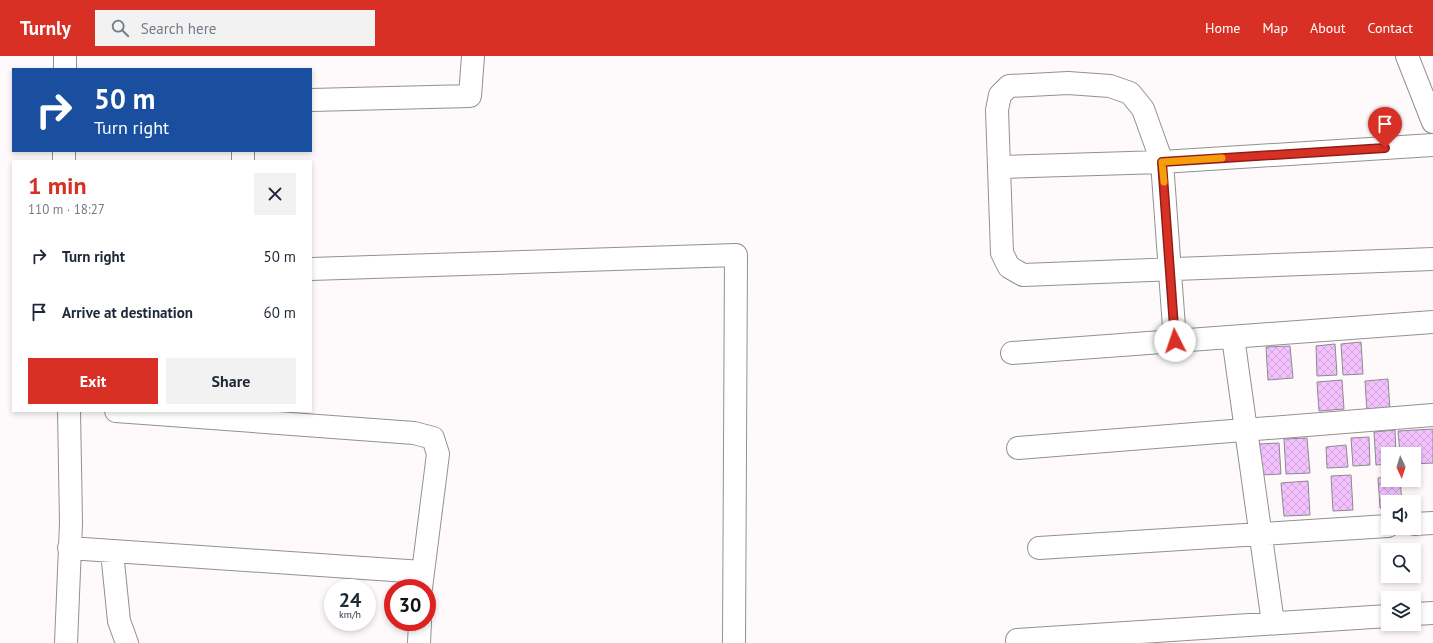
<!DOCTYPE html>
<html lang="en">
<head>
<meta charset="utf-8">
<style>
	body { margin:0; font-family:"PT Sans",sans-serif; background:#f2f2f3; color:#1f2937; height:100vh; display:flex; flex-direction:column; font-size:15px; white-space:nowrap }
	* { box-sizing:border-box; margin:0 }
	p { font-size:13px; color:#747a83 }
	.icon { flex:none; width:22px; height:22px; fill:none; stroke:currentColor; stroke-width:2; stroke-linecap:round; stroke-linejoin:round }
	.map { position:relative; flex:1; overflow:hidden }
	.sheet { position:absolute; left:12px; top:104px; width:300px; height:252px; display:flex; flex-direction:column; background:#fff; border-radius:0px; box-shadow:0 2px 6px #0003 }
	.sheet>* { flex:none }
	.banner { position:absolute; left:12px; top:12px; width:300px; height:84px; border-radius:0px; box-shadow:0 2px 6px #0003; background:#1a4fa0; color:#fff; overflow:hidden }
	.needle { width:26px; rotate:176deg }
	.tools { position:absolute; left:1381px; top:391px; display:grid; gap:8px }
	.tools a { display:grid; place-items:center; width:40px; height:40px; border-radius:0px; background:#fff; box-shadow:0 2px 6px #0003; font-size:20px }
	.speed { position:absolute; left:324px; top:523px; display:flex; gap:8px; font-size:20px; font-weight:700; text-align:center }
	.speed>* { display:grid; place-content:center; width:52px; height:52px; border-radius:50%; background:#fff; box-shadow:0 2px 6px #0003; line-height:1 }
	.speed small { font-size:10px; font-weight:400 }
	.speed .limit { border:6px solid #d22; background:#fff; color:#111 }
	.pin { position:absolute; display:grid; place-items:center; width:34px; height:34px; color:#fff; margin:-41px -17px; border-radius:50% 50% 50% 0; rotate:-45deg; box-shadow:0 0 4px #0007 }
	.pin .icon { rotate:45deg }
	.me { position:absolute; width:44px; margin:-22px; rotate:356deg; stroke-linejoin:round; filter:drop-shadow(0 0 3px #0008) }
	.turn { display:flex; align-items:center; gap:14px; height:84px; padding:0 16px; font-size:18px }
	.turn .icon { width:52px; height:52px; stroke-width:2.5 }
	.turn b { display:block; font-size:28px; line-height:34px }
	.round { display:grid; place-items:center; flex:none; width:42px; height:42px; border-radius:0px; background:#f2f2f3 }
	.overview { display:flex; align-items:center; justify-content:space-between; height:68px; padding:0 16px }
	h1 { font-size:24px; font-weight:700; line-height:30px; color:#d93025 }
	.button { display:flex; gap:8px; margin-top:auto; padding:8px 16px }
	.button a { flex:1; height:46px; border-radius:0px; background:#d93025; color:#fff; font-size:16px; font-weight:700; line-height:46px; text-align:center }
	.button a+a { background:#f2f2f3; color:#1f2937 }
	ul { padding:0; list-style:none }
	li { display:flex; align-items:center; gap:12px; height:56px; padding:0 16px }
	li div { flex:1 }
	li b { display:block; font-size:15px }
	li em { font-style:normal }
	header { display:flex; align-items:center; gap:24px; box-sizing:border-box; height:56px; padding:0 20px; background:#d93025; color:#fff }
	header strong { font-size:19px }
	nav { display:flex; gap:22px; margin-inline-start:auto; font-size:14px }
	.search { width:280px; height:36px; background:#f2f2f3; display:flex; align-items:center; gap:10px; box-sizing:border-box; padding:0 14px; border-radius:0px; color:#747a83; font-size:15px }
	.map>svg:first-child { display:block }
	.building { fill:url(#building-cross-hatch); stroke:#8c8a8d }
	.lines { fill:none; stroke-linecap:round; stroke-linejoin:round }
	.street-casing { stroke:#939092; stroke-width:24 }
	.street { stroke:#fff; stroke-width:22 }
	.route-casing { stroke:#8d1f18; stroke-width:10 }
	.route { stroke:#d93025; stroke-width:7 }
	.slow { stroke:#f59e0b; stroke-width:7 }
</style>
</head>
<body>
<header>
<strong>Turnly</strong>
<div class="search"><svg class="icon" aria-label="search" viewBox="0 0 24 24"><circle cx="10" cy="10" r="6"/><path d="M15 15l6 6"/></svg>Search here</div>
<nav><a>Home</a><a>Map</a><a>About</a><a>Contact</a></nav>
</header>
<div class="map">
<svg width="1433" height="587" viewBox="0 0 1433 587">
	<defs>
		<pattern id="building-cross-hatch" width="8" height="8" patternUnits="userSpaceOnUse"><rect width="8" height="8" fill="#f2c1fe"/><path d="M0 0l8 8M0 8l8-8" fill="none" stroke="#d0a6da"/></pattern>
	</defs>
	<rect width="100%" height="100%" fill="#fefafc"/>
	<path class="building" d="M1361,286L1363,318L1343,319L1341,288Z
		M1335,288L1337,319L1317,320L1316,290Z
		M1290,290L1293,322L1268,324L1266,291Z
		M1388,323L1390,354L1367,356L1365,325Z
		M1342,324L1344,353L1319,355L1317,326Z
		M1433,373V407L1414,408V398H1400L1398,375Z
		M1395,374L1396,398H1388V408L1376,409L1374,376Z
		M1369,381L1370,409L1353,410L1351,382Z
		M1307,382L1310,417L1286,418L1284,383Z
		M1279,387L1281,418L1261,419L1258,388Z
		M1346,389L1348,411L1327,412L1326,391Z
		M1351,419L1353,454L1333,455L1331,420Z
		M1388,421V424H1400L1402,446H1388V451L1380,452L1378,422Z
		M1308,425L1310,459L1284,460L1281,427Z"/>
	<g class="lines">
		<defs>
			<path id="street" d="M1407,0L1433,66
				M65,13V0
				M311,44L470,40L473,0
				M64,95V105
				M243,95V105
				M999,111L1162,106L1433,89
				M311,213L736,199L734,587
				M1233,281L1273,567
				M1175,285L1162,106L1143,53L1130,37L1110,30L1068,27L1009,30L1000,39L997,54L1002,197L1009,211L1023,219L1433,203
				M1012,297L1433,266
				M116,355L414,377L433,382L438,398L421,532
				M1018,392L1433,359
				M1414,468L1433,467
				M69,492L422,516
				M1039,492L1388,470
				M112,496L119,565L127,587
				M1414,558L1433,557
				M1017,584L1388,560
				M66,587L71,467L69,355
				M419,587L420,566"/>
		</defs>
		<use href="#street" class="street-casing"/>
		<use href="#street" class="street"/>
	</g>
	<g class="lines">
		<defs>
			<path id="route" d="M1175,285L1162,106L1385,92"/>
		</defs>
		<use href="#route" class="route-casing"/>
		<use href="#route" class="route"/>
		<path class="slow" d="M1164,126L1162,106L1222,102"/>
	</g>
</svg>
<div class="tools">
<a><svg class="needle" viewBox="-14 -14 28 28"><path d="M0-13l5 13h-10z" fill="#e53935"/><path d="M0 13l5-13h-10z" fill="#747a83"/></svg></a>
<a><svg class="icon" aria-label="sound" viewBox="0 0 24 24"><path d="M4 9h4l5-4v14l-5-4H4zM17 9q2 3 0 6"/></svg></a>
<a><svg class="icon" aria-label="search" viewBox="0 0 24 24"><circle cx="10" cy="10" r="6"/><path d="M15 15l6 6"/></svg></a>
<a><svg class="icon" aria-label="layers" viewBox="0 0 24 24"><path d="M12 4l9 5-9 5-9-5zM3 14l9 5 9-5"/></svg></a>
</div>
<div class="speed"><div>24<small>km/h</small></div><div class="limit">30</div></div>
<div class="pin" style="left:1385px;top:92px;background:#d93025"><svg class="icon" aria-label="arrive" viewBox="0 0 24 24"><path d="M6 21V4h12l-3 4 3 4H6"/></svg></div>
<svg class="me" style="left:1175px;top:285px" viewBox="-20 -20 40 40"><circle r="19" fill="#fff"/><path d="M0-13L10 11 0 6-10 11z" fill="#d93025"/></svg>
<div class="banner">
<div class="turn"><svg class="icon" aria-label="right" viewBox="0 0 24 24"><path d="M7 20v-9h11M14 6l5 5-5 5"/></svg><div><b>50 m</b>Turn right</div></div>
</div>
<section class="sheet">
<div class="overview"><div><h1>1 min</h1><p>110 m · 18:27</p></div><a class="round"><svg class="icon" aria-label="close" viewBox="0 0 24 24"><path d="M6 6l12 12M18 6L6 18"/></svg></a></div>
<ul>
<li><svg class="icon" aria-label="right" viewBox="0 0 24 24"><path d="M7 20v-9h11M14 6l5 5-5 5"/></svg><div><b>Turn right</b></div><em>50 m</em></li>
<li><svg class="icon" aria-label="arrive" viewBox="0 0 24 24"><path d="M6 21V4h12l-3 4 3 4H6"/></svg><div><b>Arrive at destination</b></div><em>60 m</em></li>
</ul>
<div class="button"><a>Exit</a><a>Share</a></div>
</section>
</div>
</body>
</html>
